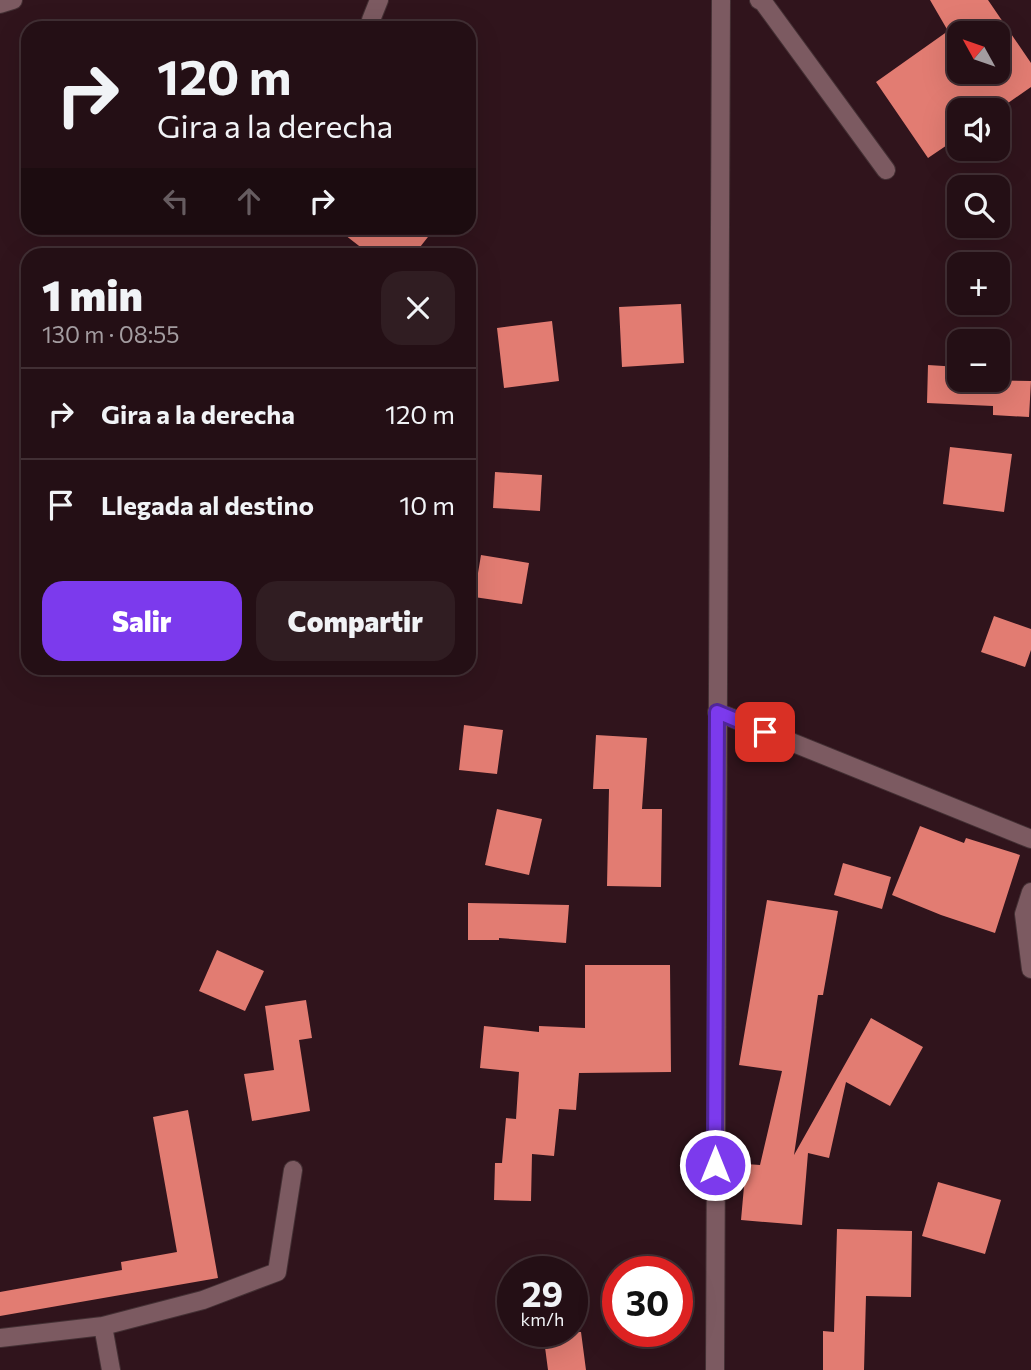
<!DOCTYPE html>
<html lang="es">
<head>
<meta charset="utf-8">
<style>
	body { margin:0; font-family:Commissioner,sans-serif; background:#301d22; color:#f1f3f6; height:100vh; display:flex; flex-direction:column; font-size:26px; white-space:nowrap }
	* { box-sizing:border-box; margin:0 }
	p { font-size:23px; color:#a39ca0 }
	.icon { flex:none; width:38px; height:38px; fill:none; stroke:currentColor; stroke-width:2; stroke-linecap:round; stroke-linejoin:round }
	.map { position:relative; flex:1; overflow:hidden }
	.panel { position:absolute; left:21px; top:248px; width:455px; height:427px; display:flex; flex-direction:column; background:#240f15; border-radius:21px; box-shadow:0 7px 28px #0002,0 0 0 2px #412f34 }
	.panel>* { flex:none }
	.hud { position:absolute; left:21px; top:21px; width:455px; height:214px; border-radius:21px; box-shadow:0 7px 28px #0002,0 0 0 2px #412f34; background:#240f15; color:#f1f3f6; overflow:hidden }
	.needle { width:46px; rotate:310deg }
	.tools { position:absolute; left:947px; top:21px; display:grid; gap:14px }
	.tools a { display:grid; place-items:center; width:63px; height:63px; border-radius:14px; background:#240f15; box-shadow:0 7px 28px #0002,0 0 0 2px #412f34; font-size:35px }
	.speed { position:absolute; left:497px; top:1256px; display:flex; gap:14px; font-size:35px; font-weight:700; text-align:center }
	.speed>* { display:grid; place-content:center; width:91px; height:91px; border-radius:50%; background:#240f15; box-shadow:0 7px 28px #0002,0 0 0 2px #412f34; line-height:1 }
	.speed small { font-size:18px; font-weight:400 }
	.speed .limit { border:10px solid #d22; background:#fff; color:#111 }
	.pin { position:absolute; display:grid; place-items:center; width:60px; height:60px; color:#fff; margin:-30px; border-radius:14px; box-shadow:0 4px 10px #0006 }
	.me { position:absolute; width:77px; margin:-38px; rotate:0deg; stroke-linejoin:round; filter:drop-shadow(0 0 5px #0008) }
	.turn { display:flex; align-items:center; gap:24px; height:147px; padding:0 21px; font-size:32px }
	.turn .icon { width:91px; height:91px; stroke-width:2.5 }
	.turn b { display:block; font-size:49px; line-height:60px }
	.lanes { display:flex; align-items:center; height:66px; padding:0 21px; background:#0003; justify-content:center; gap:35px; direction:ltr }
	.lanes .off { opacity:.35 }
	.round { display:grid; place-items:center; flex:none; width:74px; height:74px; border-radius:21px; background:#301d22 }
	.headline { display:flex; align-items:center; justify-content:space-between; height:119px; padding:0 21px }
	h1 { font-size:42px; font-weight:800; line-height:52px }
	.primary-button { display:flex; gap:14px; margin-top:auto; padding:14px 21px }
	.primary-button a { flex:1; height:80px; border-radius:21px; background:#7c3aed; color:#fff; font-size:28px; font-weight:800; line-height:80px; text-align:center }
	.primary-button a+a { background:#301d22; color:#f1f3f6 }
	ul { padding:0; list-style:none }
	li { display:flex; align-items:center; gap:21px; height:91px; padding:0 21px; border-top:2px solid #412f34 }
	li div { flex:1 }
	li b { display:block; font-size:26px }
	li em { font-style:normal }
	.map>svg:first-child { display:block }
	.building { fill:#e27c72; fill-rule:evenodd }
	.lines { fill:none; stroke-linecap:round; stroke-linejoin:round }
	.minor-casing { stroke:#443034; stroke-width:20 }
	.minor { stroke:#7c5a61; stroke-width:18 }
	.route-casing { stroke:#51269a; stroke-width:18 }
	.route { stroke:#7c3aed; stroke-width:12 }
</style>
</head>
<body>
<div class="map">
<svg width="1031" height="1370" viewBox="0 0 1031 1370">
	<rect width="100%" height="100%" fill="#30141c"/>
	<path class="building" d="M930,0H988L1031,63V87L998,110H959V137L928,158L876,82L948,31ZM959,33H998V72H959Z
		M336,228H435L413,256H372Z
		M681,304L684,363L622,367L619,307Z
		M552,321L559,381L504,388L497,328Z
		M928,365L959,367V380L1031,381L1029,417L993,415V406L927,403Z
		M950,447L1012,454L1004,512L943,504Z
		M495,472L542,475L540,511L493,508Z
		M481,555L529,563L522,604L474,597Z
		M994,616L1031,629V650L1025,667L981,652Z
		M464,725L503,730L497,774L459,770Z
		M596,735L647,738L642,809H662L661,887L607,886L609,789H593Z
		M497,809L542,819L529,875L485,865Z
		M920,826L964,843L966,838L1020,855L995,933L941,915L892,895Z
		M843,863L891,877L882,909L834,895Z
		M767,900L838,911L823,995H818L794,1155L871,1018L923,1047L890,1106L846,1082L829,1158L808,1153L802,1225L741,1220L746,1164L760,1165L782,1071L739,1065Z
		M468,903L569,905L566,943L499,938V940H468Z
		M217,950L264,971L245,1011L199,991Z
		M585,965H670L671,1072L579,1073L576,1110L559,1109L554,1156L532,1154L531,1201L494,1200L495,1163H502L506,1118L516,1119L519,1072L480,1068L484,1026L539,1032V1026L585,1028Z
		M306,1000L312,1038L299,1040L310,1111L252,1121L244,1074L274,1070L265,1006Z
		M188,1110L218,1278L0,1316V1292L122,1270L121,1262L177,1252L153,1117Z
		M938,1182L1001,1200L985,1254L922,1236Z
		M837,1229L912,1231L911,1297L866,1296L864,1370H823V1331L834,1332Z
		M543,1332H581L586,1370H548Z"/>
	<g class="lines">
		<defs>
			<path id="minor" d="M759,0L763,2L886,170
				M0,4L13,0
				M372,28L371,20L379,0
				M717,712L1031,839
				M1031,892L1024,914L1031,969
				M0,1338L103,1326
				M111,1370L103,1326L203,1300L277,1272L293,1170
				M715,1370L721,0"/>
		</defs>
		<use href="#minor" class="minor-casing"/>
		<use href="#minor" class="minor"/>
	</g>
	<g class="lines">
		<defs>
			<path id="route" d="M715,1165L717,712L765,732"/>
		</defs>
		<use href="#route" class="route-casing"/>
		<use href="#route" class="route"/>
	</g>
</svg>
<div class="tools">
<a><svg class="needle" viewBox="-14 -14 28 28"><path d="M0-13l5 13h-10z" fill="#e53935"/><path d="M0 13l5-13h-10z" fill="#a39ca0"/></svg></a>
<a><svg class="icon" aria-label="sound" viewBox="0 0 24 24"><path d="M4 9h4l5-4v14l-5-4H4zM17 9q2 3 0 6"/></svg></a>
<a><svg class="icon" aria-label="search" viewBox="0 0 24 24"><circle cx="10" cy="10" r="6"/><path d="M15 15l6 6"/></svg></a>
<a>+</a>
<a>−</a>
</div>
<div class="speed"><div>29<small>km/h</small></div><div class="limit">30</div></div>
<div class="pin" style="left:765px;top:732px;background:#d93025"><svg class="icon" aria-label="arrive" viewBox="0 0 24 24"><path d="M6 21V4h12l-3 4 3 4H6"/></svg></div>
<svg class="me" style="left:715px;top:1165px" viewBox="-20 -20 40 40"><circle r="17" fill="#7c3aed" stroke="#fff" stroke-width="3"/><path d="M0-11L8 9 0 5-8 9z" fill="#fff"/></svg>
<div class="hud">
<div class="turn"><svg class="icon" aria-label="right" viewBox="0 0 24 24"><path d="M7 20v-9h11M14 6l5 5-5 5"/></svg><div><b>120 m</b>Gira a la derecha</div></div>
<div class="lanes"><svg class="icon off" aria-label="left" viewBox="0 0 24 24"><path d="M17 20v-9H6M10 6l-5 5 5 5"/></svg><svg class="icon off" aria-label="ahead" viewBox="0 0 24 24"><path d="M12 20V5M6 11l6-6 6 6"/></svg><svg class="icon" aria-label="right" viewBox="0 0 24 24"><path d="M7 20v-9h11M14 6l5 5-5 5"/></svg></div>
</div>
<section class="panel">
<div class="headline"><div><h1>1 min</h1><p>130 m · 08:55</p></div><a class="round"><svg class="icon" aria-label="close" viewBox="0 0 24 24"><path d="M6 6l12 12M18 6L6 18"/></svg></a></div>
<ul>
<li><svg class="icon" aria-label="right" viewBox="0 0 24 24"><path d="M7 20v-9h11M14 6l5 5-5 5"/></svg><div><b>Gira a la derecha</b></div><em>120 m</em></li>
<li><svg class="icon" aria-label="arrive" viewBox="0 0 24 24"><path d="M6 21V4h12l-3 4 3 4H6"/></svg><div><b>Llegada al destino</b></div><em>10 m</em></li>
</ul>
<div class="primary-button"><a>Salir</a><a>Compartir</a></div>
</section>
</div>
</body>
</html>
